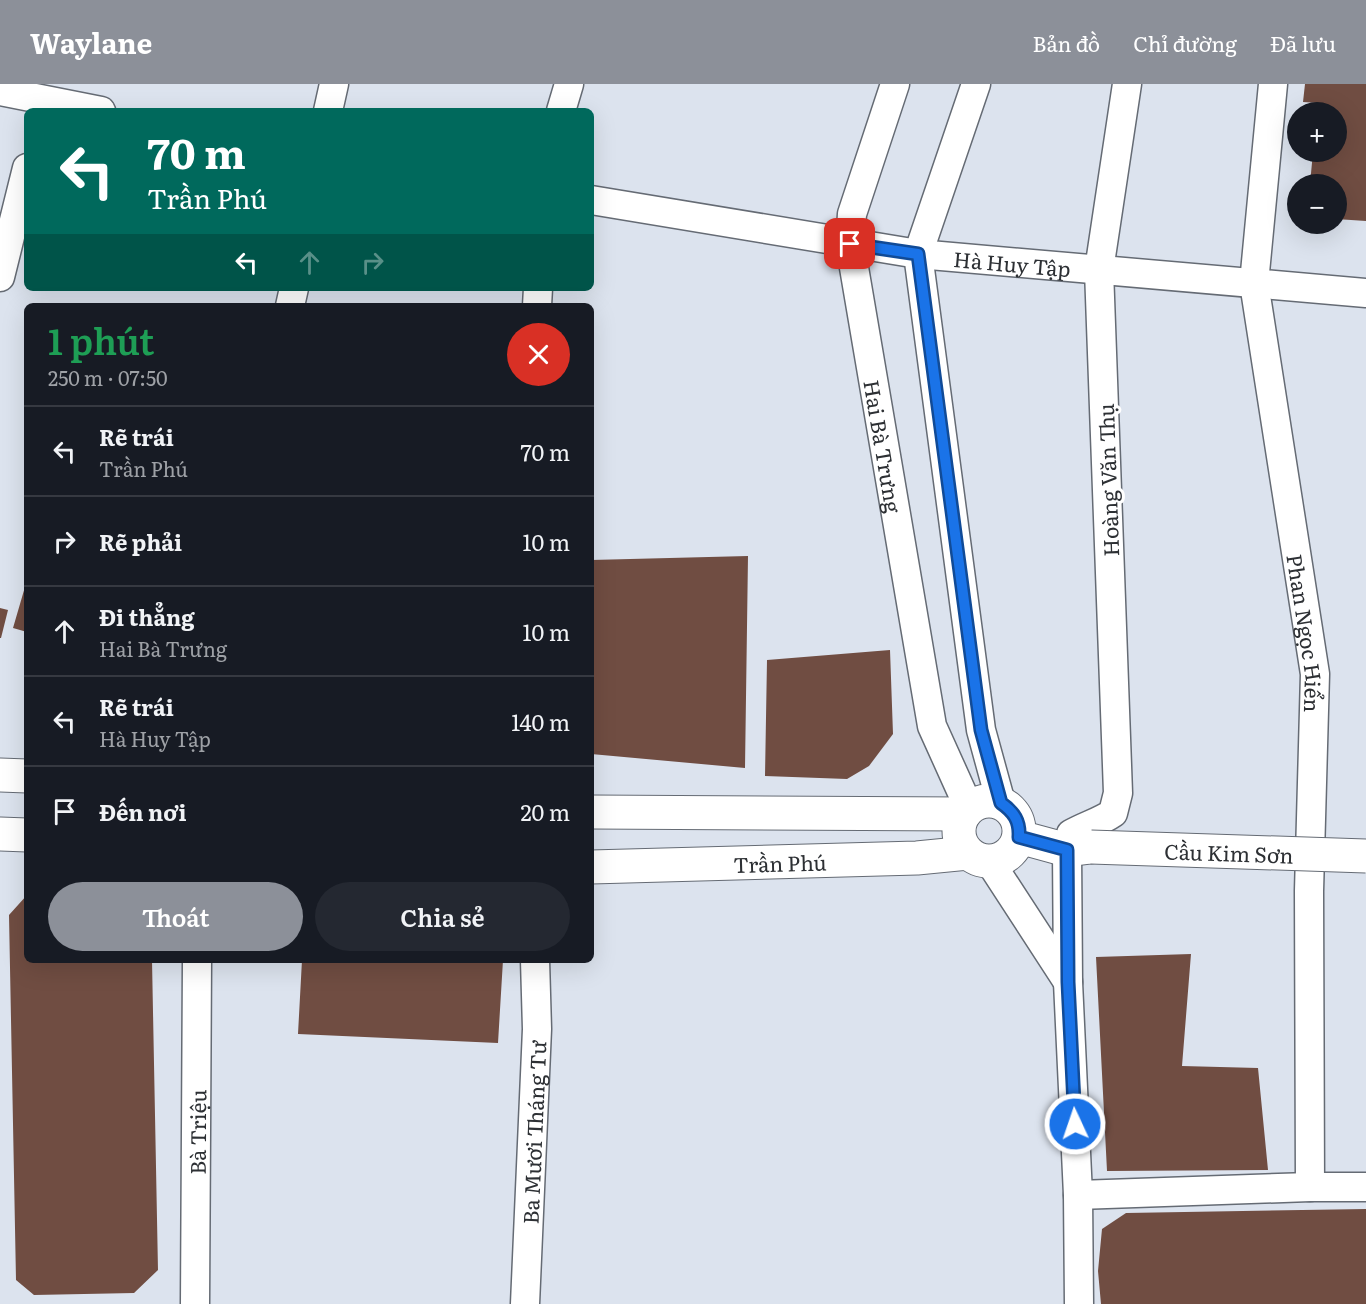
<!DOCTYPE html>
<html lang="vi">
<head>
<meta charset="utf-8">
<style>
	body { margin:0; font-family:Literata,serif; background:#242831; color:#f1f3f6; height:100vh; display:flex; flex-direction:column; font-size:22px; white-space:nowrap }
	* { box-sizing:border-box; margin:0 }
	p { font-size:20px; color:#9ea1a6 }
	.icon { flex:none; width:33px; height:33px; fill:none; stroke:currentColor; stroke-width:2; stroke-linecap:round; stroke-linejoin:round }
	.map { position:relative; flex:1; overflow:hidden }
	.details { position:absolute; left:24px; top:219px; width:570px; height:660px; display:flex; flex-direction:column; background:#171b24; border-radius:9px; box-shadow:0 6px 24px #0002 }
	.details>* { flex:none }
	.top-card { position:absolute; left:24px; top:24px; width:570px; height:183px; border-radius:9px; box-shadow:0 6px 24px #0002; background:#00695c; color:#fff; overflow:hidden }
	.controls { position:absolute; left:1287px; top:18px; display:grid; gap:12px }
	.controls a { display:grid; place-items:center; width:60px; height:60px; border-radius:50%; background:#171b24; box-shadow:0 6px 24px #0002; font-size:30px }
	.pin { position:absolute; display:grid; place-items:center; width:51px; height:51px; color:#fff; margin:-26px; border-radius:12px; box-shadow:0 3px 9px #0006 }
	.me { position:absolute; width:66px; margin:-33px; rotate:357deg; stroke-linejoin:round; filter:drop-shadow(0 0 4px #0008) }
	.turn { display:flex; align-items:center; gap:21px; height:126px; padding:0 24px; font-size:27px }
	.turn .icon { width:78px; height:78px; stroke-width:2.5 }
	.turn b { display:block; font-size:42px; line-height:51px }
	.lanes { display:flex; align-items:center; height:57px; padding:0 24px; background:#0003; justify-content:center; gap:30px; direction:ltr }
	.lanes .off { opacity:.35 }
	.round { display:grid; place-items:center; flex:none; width:63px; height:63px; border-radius:32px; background:#242831 }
	.head { display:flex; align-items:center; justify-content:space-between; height:102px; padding:0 24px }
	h1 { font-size:36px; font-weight:600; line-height:45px; color:#1e9e55 }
	.action { display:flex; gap:12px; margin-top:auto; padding:12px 24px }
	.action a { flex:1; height:69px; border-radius:36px; background:#8c9099; color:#fff; font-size:24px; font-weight:600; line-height:69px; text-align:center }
	.action a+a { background:#242831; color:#f1f3f6 }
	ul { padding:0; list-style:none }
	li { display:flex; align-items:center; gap:18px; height:90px; padding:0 24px; border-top:2px solid #363941 }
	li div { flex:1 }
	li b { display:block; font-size:22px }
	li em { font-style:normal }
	header { display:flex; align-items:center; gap:36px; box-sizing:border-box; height:84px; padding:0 30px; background:#8c9099; color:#fff }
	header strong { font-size:28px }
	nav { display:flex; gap:33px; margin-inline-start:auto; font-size:21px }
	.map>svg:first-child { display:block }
	.building { fill:#704d42 }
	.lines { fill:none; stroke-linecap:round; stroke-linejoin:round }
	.street-casing { stroke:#656b74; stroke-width:31 }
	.secondary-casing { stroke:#656b74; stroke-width:35 }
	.street { stroke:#fff; stroke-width:28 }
	.secondary { stroke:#fff; stroke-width:33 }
	.secondary-bridge-casing { stroke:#656b74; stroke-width:35; stroke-linecap:butt }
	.secondary-bridge { stroke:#fff; stroke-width:33 }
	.route-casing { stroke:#114b97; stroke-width:15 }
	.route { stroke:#1a73e8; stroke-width:10 }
	.labels { text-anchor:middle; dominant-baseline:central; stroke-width:6; stroke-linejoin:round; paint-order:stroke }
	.street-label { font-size:21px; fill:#2d3034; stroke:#fff }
</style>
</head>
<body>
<header>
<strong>Waylane</strong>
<nav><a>Bản đồ</a><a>Chỉ đường</a><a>Đã lưu</a></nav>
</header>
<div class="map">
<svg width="1366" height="1220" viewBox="0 0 1366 1220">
	<rect width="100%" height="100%" fill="#dce3ee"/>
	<path class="building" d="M1305,0H1366V137L1336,135V100H1310L1313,68H1336V28H1317L1318,19L1303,18Z
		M748,472L745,684L591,670V476Z
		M27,496V548L13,544Z
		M0,524L8,526L1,554H0Z
		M890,566L893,650L869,682L847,695L765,692L767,576Z
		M27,811V876H152L158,1186L134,1209L34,1211L16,1196L9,831Z
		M1191,870L1182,982L1258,984L1268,1086L1107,1087L1096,873Z
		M302,876H503L498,959L298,950Z
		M1366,1125V1220H1101L1098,1187L1102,1145L1126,1129Z"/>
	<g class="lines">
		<defs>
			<g id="street">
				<path id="s1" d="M895,0L852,130L850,160L932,642L969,724"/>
				<path d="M976,0L918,170L981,646L1001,719"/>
				<path id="s2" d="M1273,0L1254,199L1315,590L1309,807L1310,1103"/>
				<path d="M0,7L101,27"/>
				<path d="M328,27L334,0"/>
				<path d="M561,27L569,0"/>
				<path id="s3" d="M591,116L918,170L1366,209"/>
				<path d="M0,193L27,84"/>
				<path d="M290,222L294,204"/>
				<path d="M537,222L538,204"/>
				<path d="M990,778L1068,898"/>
				<path d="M1078,1111L1310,1103H1366"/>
				<path id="s4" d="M195,1220L197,876"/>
				<path id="s5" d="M525,1220L537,945L535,876"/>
				<path d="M1079,1220L1078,1111L1068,898L1067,766L1071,750C1085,742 1100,738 1113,729L1118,709L1099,186L1127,0"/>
			</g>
			<g id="secondary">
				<path d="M0,691L27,692"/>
				<circle cx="989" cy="747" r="30"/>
				<path d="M591,728L964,730"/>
				<path d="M0,750L27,751"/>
				<path d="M1019,753L1067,766L1091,763"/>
				<path id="s6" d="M591,783L917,774L968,769"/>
			</g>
		</defs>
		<use href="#street" class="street-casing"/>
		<use href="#secondary" class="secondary-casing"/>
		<use href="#street" class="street"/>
		<use href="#secondary" class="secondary"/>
		<defs>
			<g id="secondary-bridge">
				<path id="s7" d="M1091,763L1366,772"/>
			</g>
		</defs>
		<use href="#secondary-bridge" class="secondary-bridge-casing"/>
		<use href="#secondary-bridge" class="secondary-bridge"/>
	</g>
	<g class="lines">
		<defs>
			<path id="route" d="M850,160L918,170L981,646L1001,719C1014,728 1020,737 1019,753L1067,766L1068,898L1075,1040"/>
		</defs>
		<use href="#route" class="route-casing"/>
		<use href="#route" class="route"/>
	</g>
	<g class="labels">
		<g class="street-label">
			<text stroke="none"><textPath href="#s3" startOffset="426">Hà Huy Tập</textPath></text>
			<text stroke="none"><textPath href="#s1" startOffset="372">Hai Bà Trưng</textPath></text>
			<text transform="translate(1107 396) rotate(-92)">Hoàng Văn Thụ</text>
			<text stroke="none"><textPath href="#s2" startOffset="554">Phan Ngọc Hiển</textPath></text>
			<text stroke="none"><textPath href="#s7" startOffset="138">Cầu Kim Sơn</textPath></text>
			<text stroke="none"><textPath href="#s6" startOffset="189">Trần Phú</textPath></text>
			<text stroke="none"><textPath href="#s4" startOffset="172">Bà Triệu</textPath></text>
			<text stroke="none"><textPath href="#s5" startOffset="172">Ba Mươi Tháng Tư</textPath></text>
		</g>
	</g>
</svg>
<div class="controls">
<a>+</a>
<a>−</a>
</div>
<div class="pin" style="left:850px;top:160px;background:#d93025"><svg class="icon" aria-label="arrive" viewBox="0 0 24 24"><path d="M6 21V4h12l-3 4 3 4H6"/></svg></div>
<svg class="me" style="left:1075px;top:1040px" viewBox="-20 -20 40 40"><circle r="17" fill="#1a73e8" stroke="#fff" stroke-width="3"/><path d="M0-11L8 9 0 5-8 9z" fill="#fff"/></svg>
<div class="top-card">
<div class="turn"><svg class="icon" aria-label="left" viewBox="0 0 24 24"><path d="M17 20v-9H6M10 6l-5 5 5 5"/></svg><div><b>70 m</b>Trần Phú</div></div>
<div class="lanes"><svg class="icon" aria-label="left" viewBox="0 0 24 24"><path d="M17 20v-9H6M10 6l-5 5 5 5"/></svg><svg class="icon off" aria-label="ahead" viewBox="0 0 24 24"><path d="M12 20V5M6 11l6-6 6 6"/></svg><svg class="icon off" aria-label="right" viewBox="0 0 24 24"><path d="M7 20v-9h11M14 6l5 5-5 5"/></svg></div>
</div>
<section class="details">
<div class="head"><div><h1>1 phút</h1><p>250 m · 07:50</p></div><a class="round" style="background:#d93025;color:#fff"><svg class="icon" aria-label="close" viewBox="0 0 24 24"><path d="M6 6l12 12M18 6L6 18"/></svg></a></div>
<ul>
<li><svg class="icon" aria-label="left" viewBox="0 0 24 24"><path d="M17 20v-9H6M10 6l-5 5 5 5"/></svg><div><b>Rẽ trái</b><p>Trần Phú</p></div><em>70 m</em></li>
<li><svg class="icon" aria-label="right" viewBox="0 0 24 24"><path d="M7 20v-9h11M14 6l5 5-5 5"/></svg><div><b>Rẽ phải</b></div><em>10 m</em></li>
<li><svg class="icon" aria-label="ahead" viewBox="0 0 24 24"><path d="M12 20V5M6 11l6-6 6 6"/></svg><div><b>Đi thẳng</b><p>Hai Bà Trưng</p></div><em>10 m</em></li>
<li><svg class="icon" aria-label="left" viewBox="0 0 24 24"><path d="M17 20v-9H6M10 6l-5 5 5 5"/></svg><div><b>Rẽ trái</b><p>Hà Huy Tập</p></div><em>140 m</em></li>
<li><svg class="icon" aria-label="arrive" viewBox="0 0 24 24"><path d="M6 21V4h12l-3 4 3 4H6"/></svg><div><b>Đến nơi</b></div><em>20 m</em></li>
</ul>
<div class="action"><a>Thoát</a><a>Chia sẻ</a></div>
</section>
</div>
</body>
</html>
